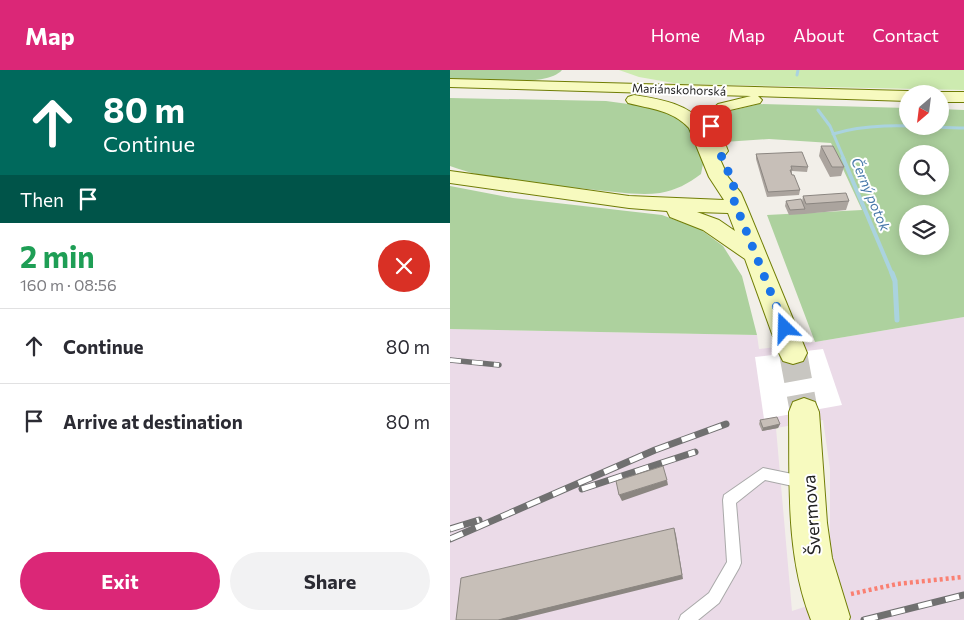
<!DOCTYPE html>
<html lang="en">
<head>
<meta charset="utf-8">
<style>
	body { margin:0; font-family:Commissioner,sans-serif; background:#f2f2f3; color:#2b2b33; height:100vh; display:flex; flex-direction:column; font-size:19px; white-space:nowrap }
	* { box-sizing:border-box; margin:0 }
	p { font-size:16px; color:#7c7c81 }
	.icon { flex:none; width:28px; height:28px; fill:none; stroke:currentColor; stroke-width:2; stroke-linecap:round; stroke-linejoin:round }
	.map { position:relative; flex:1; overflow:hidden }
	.side { display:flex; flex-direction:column; background:#fff; width:450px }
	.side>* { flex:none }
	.hud { background:#00695c; color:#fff; overflow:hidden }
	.needle { width:32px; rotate:208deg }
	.tools { position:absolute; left:449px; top:15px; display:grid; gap:10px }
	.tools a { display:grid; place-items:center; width:50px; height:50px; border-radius:50%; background:#fff; box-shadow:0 2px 12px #0003; font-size:25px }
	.pin { position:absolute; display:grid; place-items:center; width:42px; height:42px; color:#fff; margin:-21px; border-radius:10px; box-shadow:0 2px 8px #0006 }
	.me { position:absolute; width:55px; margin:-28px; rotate:338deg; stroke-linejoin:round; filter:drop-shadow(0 0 4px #0008) }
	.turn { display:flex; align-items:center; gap:18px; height:105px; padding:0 20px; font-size:22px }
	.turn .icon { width:65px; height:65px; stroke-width:2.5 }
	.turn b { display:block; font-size:35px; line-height:42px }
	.then { display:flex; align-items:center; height:48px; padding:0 20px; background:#0003; gap:10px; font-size:19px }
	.round { display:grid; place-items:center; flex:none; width:52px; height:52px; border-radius:26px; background:#f2f2f3 }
	.head { display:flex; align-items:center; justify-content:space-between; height:85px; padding:0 20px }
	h1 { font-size:30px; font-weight:700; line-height:38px; color:#1e9e55 }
	.button { display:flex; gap:10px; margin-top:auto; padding:10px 20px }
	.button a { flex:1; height:58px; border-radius:30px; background:#db2777; color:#fff; font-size:20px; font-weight:700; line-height:58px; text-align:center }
	.button a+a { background:#f2f2f3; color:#2b2b33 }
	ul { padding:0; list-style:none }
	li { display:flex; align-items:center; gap:15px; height:75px; padding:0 20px; border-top:1px solid #e1e1e2 }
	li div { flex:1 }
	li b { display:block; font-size:19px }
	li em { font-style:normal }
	header { display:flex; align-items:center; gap:30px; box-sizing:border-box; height:70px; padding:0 25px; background:#db2777; color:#fff }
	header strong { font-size:24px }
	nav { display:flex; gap:28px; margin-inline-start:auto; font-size:18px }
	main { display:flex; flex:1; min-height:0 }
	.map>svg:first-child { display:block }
	.industrial { fill:#ebdbe8; fill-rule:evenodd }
	.grass { fill:#cdebb0 }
	.forest { fill:#add19e; fill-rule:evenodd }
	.pier { fill:#fff }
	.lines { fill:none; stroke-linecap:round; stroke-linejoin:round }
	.stream-far2 { stroke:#aad3df; stroke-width:3 }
	.stream-far1 { stroke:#aad3df; stroke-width:4 }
	.stream { stroke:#aad3df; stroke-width:5 }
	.secondary-tunnel { stroke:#c8c6c1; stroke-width:28; stroke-dasharray:28 14; stroke-linecap:butt }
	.lane-casing { stroke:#a9a9a9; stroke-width:2 }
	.secondary-casing { stroke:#707d05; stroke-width:2 }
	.path { stroke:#fa8072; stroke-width:4.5; stroke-dasharray:3 3; stroke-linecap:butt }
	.lane { fill:#fff; fill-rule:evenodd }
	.secondary { fill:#f7fabf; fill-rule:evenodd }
	.rail-far1-casing { stroke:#707070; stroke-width:5.5 }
	.rail-casing { stroke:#707070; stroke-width:7 }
	.rail-far1 { stroke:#fff; stroke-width:4; stroke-dasharray:11; stroke-linecap:butt }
	.rail { stroke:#fff; stroke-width:5; stroke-dasharray:14; stroke-linecap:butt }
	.wall { fill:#aba49e }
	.shaded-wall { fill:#8b8681 }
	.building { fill:#c7bfb8; stroke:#8b8681 }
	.route { stroke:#1a73e8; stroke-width:9; stroke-dasharray:0 16.2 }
	.labels { text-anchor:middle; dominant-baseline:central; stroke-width:4; stroke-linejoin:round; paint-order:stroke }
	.far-street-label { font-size:12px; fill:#222; stroke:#fff }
	.far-water-label { font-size:14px; font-style:italic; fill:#4a7aab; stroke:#fff }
	.near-street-label { font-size:18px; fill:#222; stroke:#fff }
</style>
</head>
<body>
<header>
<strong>Map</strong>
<nav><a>Home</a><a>Map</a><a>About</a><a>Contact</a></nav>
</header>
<main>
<section class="side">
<div class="hud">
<div class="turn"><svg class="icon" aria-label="ahead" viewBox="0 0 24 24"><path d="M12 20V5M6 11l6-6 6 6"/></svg><div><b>80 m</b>Continue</div></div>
<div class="then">Then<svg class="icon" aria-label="arrive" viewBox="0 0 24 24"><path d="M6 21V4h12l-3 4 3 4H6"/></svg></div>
</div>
<div class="head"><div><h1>2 min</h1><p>160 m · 08:56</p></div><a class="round" style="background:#d93025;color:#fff"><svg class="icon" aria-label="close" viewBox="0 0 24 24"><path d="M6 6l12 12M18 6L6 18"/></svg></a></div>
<ul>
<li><svg class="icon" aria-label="ahead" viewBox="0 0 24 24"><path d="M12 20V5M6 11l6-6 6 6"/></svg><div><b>Continue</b></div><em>80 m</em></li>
<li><svg class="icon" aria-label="arrive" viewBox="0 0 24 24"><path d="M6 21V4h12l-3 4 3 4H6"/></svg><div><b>Arrive at destination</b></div><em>80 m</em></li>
</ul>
<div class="button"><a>Exit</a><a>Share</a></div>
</section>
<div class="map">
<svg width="514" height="550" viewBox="0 0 514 550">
	<rect width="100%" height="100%" fill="#f2efe9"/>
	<path class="industrial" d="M514,247V550H0V259L307,265L309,279L365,272ZM373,350L380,399V502L388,526L342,541L326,358Z"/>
	<path class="grass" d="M169,0H514V20L229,14L189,7Z"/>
	<path class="forest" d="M0,0H112C97,18 23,10 0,9Z
		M0,28L156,31L193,36L221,44L243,60L254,89L251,104C238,114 226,120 210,123C188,126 159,121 137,119C91,114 43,112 0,96Z
		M309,34L457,38L458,56H490V39L514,40V247L365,272L317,145L412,140L381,73L319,69L274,72L272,51L280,41ZM458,84H490V116H458ZM458,144H490V176H458Z
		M0,116L63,128L212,145L250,159L273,176L292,206L307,265L0,259Z"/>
	<path class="pier" d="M373,279L392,335L314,349L305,287Z"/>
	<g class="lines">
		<path class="stream-far2" d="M347,5L348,0
			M368,40L380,56L394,89
			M383,64C425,51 471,57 514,58"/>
		<path class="stream-far1" d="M393,88L442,204"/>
		<path class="stream" d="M442,203L445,211L447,250"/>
		<path class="secondary-tunnel" d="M343,283L354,342"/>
		<defs>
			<path id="lane" d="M313,398L352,406L356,408L358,412L356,416L352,418L315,410L286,433L291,493L289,498L269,533L248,550H229L231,545L259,523L277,492L273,430L274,425Z"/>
			<path id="secondary" d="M0,9L458,21L464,24H458V31L308,26L312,30L310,33L280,40L271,48V63L278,81L275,85L269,87L278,107L291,123L297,137L357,283L353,291L343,294L333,291L329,283L295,189L253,160L220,147L217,141L179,138L0,113V101L179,126L274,130L259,107L239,58C222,40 201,39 178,33L176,30L178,27L184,25C208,29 239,33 254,55L255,46L268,34L301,26L0,17ZM247,142L278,143L285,161L269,150Z
				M490,22H514V32H490V24H485Z
				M354,328L365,332L369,342L377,453L382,488L400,547L399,550H361C335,484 340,411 339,342L343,332Z"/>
		</defs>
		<use href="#lane" class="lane-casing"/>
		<use href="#secondary" class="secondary-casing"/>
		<path class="path" d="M401,524L447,514L513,507"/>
		<use href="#lane" class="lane"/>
		<use href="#secondary" class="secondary"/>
		<defs>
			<path id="rail-far1" d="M0,290L49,295"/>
			<path id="rail" d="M132,419L245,382
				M0,459L29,450
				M0,469L205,380L276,354
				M414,550L514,525"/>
		</defs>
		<use href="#rail-far1" class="rail-far1-casing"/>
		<use href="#rail" class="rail-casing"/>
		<use href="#rail-far1" class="rail-far1"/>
		<use href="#rail" class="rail"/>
	</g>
	<path class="wall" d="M371,76L394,97L391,106L380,107L369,86Z
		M306,84L358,97L357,102L342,101V104L350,120L349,125L317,127L306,89Z
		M353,126L399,131L396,140L354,144V143V144L339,145L335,136L336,131L352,132Z
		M310,350L330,354L328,358L312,361L309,354Z"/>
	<path class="shaded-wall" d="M330,354L328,358L312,361L313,358Z
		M217,410L218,415L172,431L169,425Z
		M224,458L226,465L233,509L67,550H48Z"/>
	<path class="building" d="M371,76H383L394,97H382Z
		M352,82L358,97L341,96L342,100H340L342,105H344L350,120L318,122L306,84Z
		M396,123L399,131L356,134L353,126Z
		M351,129L355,139L340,140L336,131Z
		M327,347L330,354L313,358L310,350Z
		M213,396L217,410L169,425L166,411Z
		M224,458L232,505L48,550H6L11,508Z"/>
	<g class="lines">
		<path class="route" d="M261,56L263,67L284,115L281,123L335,258"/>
	</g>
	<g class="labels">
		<g class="far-street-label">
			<text transform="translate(229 19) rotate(2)">Mariánskohorská</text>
		</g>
		<g class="far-water-label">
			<text transform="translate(421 124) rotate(67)">Černý potok</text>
		</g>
		<g class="near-street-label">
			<text transform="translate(361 445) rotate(-94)">Švermova</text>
		</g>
	</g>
</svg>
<div class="tools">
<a><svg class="needle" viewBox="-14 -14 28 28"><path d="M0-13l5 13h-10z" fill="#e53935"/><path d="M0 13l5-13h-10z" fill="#7c7c81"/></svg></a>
<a><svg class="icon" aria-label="search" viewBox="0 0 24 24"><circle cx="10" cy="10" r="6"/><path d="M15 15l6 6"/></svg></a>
<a><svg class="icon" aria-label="layers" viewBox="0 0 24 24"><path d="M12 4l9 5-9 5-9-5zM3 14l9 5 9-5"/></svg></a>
</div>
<div class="pin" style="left:261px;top:56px;background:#d93025"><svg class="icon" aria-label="arrive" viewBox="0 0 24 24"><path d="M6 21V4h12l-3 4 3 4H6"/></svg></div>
<svg class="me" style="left:335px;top:258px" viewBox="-20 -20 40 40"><path d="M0-17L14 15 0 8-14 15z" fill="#1a73e8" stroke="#fff" stroke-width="4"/></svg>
</div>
</main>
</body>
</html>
